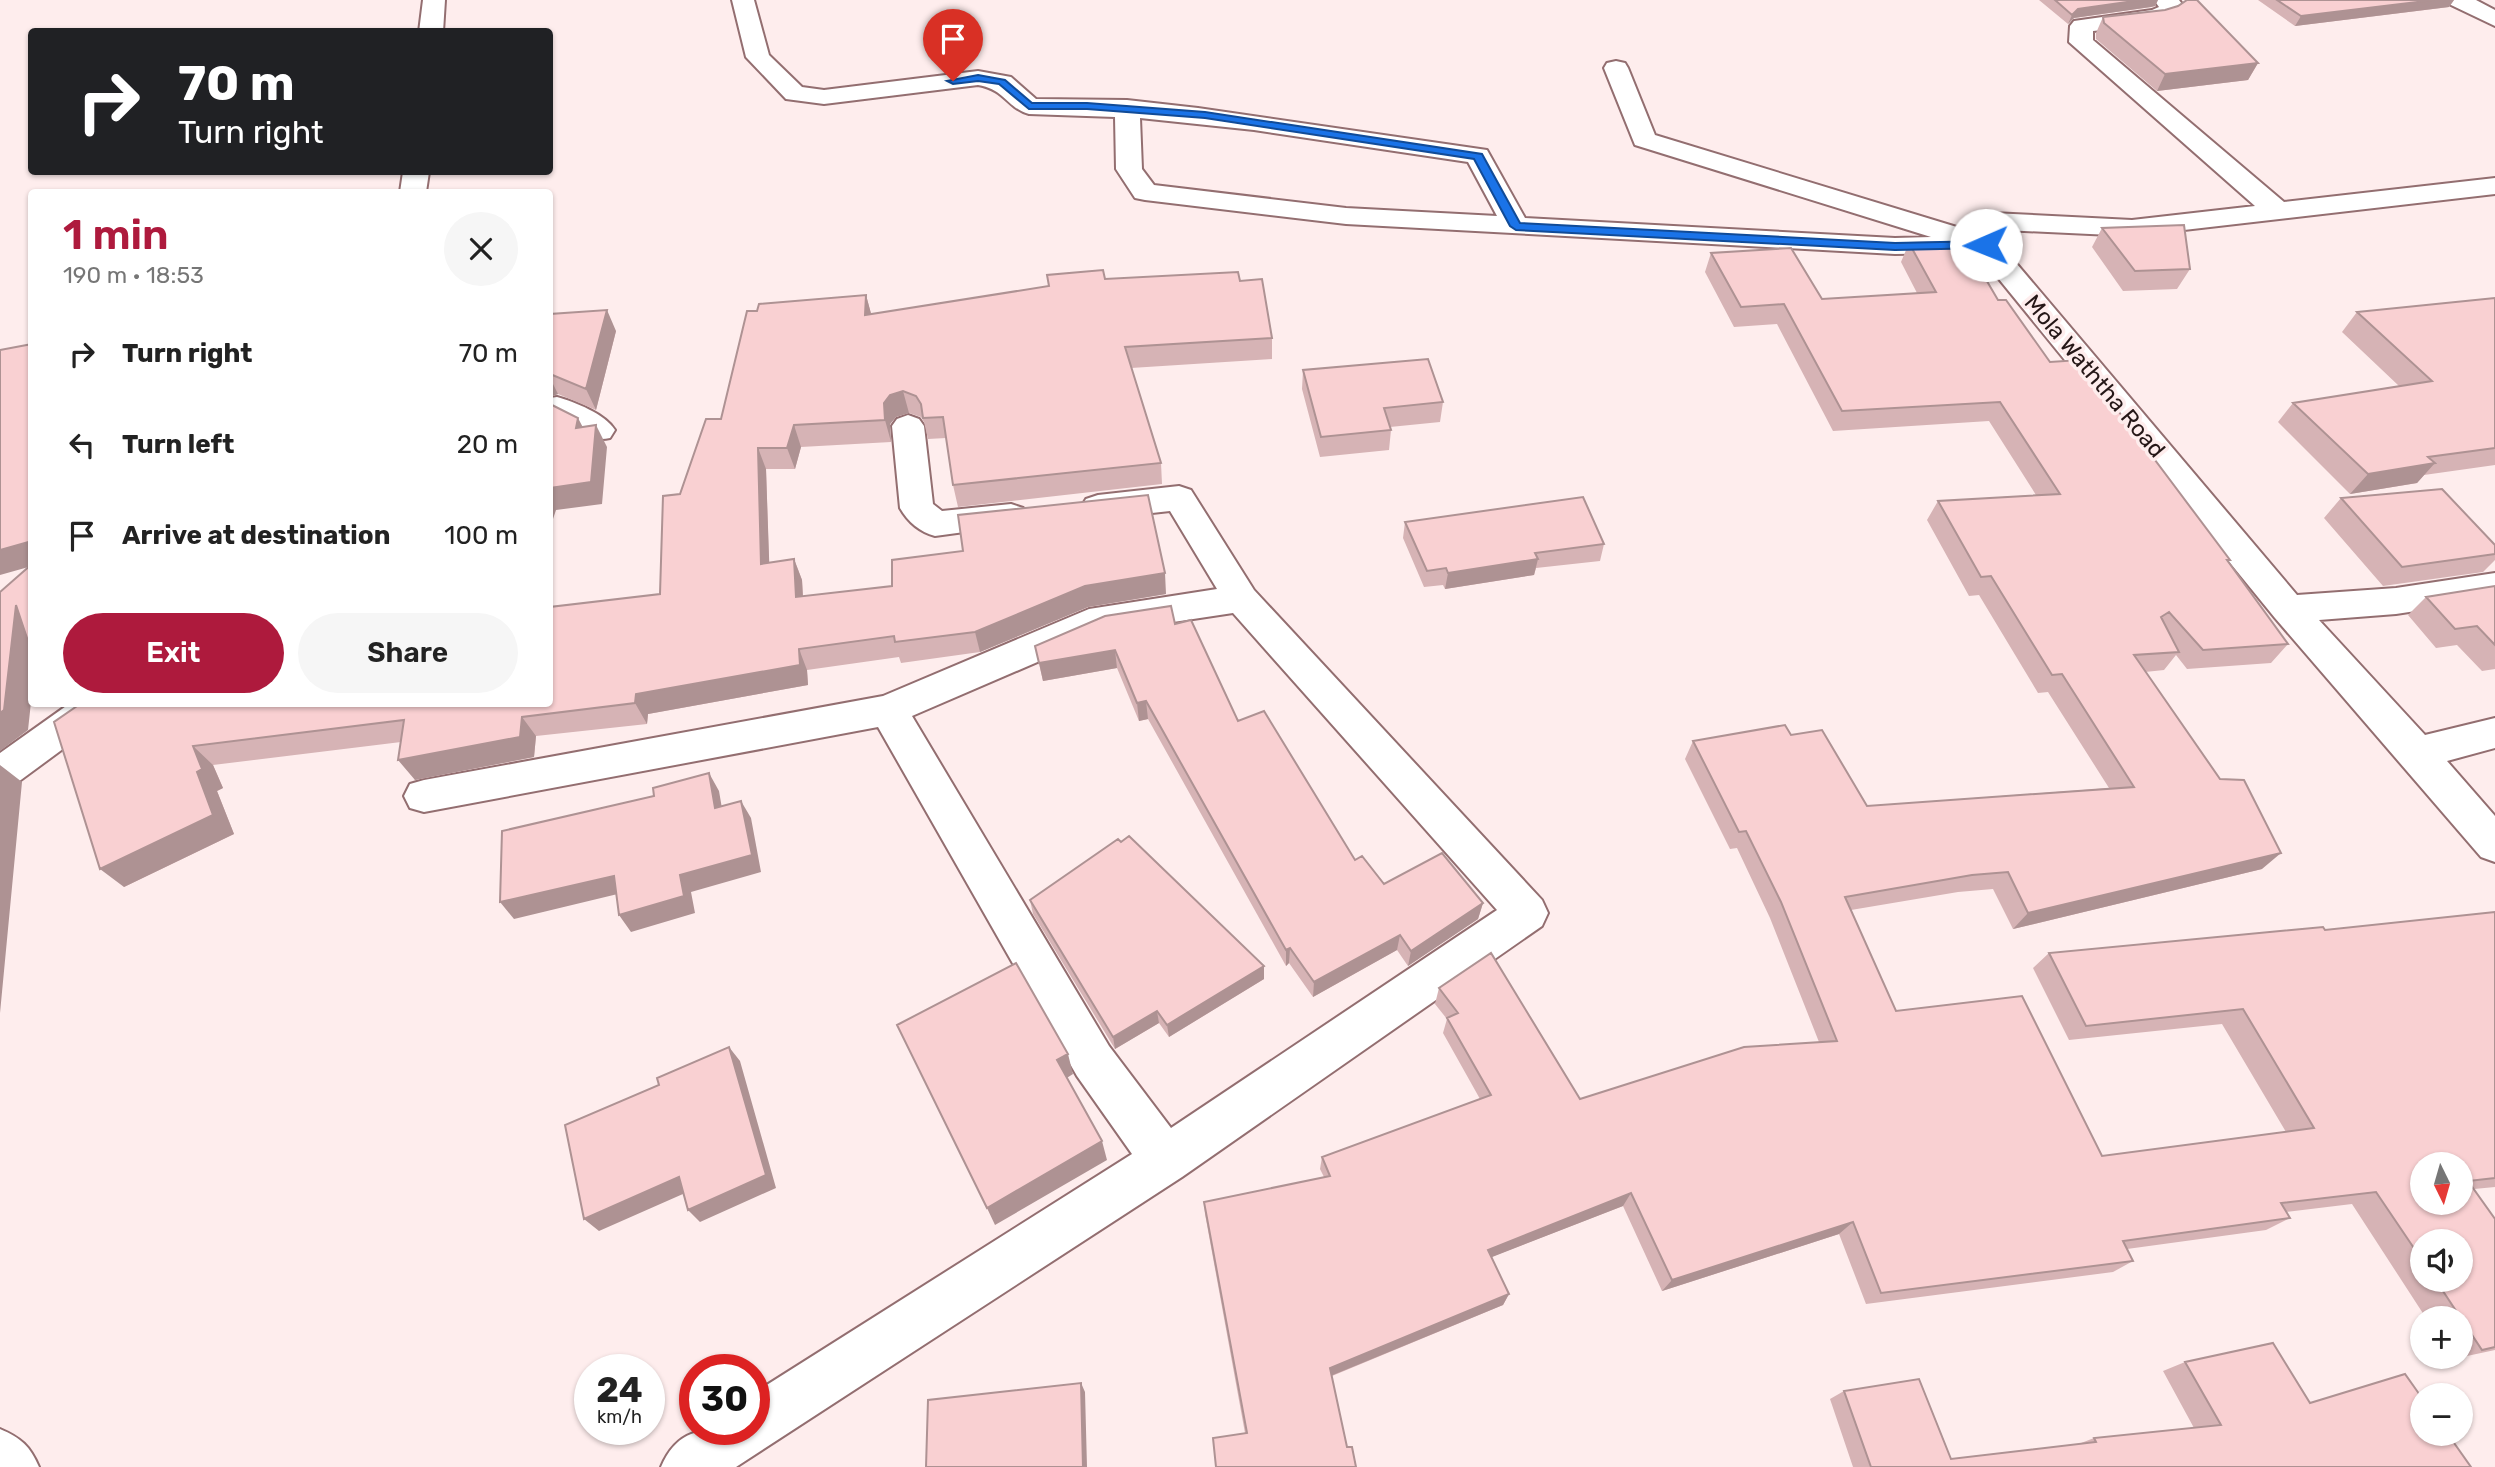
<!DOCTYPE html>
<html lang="en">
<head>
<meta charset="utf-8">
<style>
	body { margin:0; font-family:Rubik,sans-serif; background:#f6f6f6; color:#222; height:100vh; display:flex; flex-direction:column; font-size:26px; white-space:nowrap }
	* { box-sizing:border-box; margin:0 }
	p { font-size:23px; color:#767676 }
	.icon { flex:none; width:38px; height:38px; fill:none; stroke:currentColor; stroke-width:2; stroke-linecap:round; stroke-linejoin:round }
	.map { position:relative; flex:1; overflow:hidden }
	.sheet { position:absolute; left:28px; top:189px; width:525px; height:518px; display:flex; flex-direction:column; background:#fff; border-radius:7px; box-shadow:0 2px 5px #0004 }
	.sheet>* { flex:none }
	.guide { position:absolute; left:28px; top:28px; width:525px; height:147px; border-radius:7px; box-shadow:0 2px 5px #0004; background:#202124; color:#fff; overflow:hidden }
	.needle { width:46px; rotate:175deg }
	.buttons { position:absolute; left:2410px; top:1152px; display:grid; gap:14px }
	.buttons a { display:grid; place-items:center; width:63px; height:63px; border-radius:50%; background:#fff; box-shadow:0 2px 5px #0004; font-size:35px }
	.speed { position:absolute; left:574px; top:1354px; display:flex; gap:14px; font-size:35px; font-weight:700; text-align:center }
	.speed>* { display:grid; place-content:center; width:91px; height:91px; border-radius:50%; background:#fff; box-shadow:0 2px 5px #0004; line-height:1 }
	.speed small { font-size:18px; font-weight:400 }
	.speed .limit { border:10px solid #d22; background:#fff; color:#111 }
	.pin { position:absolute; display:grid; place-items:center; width:60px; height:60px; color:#fff; margin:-72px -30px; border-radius:50% 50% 50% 0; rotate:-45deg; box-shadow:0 0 7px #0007 }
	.pin .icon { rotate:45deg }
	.me { position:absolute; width:77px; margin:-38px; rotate:269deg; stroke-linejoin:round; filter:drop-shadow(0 0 5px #0008) }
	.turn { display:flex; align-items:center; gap:24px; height:147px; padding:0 35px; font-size:32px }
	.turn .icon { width:91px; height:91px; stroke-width:2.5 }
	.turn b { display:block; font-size:49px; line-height:60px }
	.round { display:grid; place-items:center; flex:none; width:74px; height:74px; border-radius:37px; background:#f6f6f6 }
	.headline { display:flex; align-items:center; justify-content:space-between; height:119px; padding:0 35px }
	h1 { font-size:42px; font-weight:600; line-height:52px; color:#ae1a3d }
	.cta { display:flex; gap:14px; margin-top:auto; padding:14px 35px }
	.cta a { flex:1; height:80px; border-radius:42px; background:#ae1a3d; color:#fff; font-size:28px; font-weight:600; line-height:80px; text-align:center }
	.cta a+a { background:#f6f6f6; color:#222 }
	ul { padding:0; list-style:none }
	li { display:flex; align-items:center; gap:21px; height:91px; padding:0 35px }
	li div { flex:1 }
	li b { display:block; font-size:26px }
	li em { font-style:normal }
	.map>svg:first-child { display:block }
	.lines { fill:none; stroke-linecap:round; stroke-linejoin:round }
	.street-casing { stroke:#936e70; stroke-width:4 }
	.street { fill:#fff; fill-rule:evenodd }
	.wall { fill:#d6b3b5; fill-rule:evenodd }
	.shaded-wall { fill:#ae9293 }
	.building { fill:#f9d0d2; stroke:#ae9293; stroke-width:2; fill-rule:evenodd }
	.route { fill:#1a73e8; stroke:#114b97; stroke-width:2 }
	.labels { text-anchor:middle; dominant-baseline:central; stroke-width:7; stroke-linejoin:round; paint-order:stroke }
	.street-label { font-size:23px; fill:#251717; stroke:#feeded }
</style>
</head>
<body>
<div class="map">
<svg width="2495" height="1467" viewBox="0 0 2495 1467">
	<rect width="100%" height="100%" fill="#feeded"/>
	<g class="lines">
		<defs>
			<path id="street" d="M423,0H445L443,32H419Z
				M732,0H754L769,55L802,87L824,90L978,71L1011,77L1036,99L1127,100L1198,108L1487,150L1525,218L1895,238L1931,237L1635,145L1604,68L1607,63L1616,61L1625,63L1628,68L1655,135L1960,228L1964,234L1962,237L1969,239L1972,244L1982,215L1992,213L2132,220L2255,206L2069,42L2070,26L2074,21L2152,10L2159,7L2154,0H2179L2185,8C2172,28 2117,28 2093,31V40L2284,202L2495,178V194L2132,236L2004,230L2000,244L2297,595L2396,588L2495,573V599L2396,614L2319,620L2425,735L2495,718V748L2447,761L2495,816V862L2481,857L2275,618L1972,246L1969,251L1959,253L1895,254L1346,224L1145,200L1135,198L1116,169L1115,117L1029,114C1007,108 1006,90 978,85L824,104L786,99L746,57ZM1140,118L1254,130L1468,162L1497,216L1346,208L1154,185L1142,169Z
				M2448,0H2476L2495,10V26L2451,5Z
				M403,172H429L426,192H400Z
				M557,397C575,402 605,414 615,430L610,438C586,444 572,423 550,418V398Z
				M908,415L919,419L924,426L933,504L942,511L1011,504L1023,508L1028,516L1023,524L935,536C920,532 908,522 900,508L892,426L897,419Z
				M1179,486L1191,490L1254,590L1542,900L1548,913L1542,926L1182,1177L736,1467H661C680,1422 712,1430 754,1430V1393L1132,1154L1077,1076L878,727L424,812L410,808L404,796L410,784L424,780L883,696L1089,609L1217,589L1170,511L1098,519L1086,515L1081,507L1086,499L1098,495ZM1233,613L1497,910L1171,1128L1109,1046L912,716L1107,632Z
				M69,704H115L109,715L14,785L0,790V753Z
				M0,1429C21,1438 30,1446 39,1467H0Z"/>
		</defs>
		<use href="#street" class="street-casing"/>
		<use href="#street" class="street"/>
	</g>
	<path class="wall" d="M2039,0H2158L2155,6L2151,7L2074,18L2068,24Z
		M2258,0H2454L2449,7L2295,26Z
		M2103,17L2258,63L2248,80L2157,91L2096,39V33Z
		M2102,228L2190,269L2177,289L2123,291L2092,247Z
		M1909,243L1998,300L2050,362L2230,560L2228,562L2288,644L2271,663L2187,669L2176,655L2164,670L2145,672L2262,869L2013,929L1993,889L1958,892L1851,910L1896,1011L2102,1156L2286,1132L2222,1024L2069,1040L2033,968L2049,953L2325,930L2495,912V1187L2474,1189L2495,1219V1350L2453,1359L2452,1356H2460V1318H2426L2352,1204L2286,1212L2290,1218L2266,1230L2127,1249L2133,1261L2113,1272L1866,1304L1839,1234L1662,1291L1623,1206L1491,1257L1509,1294L1503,1305L1332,1376L1347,1447L1356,1467L1245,1433L1205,1214L1204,1202L1324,1177L1320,1169L1322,1157L1480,1099L1443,1033L1447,1019L1435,1004L1439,988L1580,1099L1819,1042L1770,918L1737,848L1730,849L1685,759L1693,741L1791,735L1867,806L2109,788L2048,692L2038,693L1979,595L1969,596L1927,520L1938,501L2036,495L1989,421L1833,431L1777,324L1734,327L1705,272L1711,253L1822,299L1917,293L1901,262ZM2422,1241L2460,1279H2422Z
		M1105,279L1240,281L1272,338V359L1131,368L1161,463L1162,484L958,507L953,485L946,438L928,439L924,422L921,417L909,413L896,417L890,424L891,442L801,447L795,469H766L769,563L794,559L802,580L803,596L1166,594L1088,607L980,652L901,663L899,657L807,670L808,685L648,714L647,724L536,736L534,757L415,780L401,742L213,765L223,788L217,791L234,834L124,887L80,704H550L660,594L680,494L721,419L757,311L866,295L871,314Z
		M2495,298V465L2424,475L2417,483L2350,494L2278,422L2293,403L2399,386L2342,332L2357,312Z
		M550,314L616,331L596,410L558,394L550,397Z
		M1303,370L1443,402L1440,422L1390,427L1391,430L1389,450L1320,457L1302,389Z
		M2341,498L2495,545V560L2483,572L2383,586L2324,518Z
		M1405,522L1604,544L1600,561L1536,568L1534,575L1445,589L1443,585L1424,587L1403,538Z
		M2495,586V669L2482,671L2457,645L2436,648L2408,615L2426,597Z
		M1175,624L1238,721L1355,860L1384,884L1483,903L1478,919L1408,966L1397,950L1313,997L1289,963L1286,966L1148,719L1139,721L1117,668L1043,681L1035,646Z
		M1030,900L1264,979L1169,1037L1159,1023L1115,1049L1033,914Z
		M2185,1362L2310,1403L2471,1467H1853L1830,1399L1844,1391L1951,1459L2076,1445L2094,1438L2194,1428L2163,1371Z"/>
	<path class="shaded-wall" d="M2141,0H2158L2155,6L2151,7L2074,18L2068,24L2072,15L2078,9Z
		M2434,0H2454L2449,7L2295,26L2301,16Z
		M2258,63L2248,80L2157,91L2165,74Z
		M866,295L872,317L865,315Z
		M607,310L616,331L596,410L586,389Z
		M550,378L558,394L550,397Z
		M903,391L909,413L896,417L890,424L891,442L885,420L884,403L890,395Z
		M578,418L589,439L576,428Z
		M596,425L607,447L602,504L556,510L550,528V488Z
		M794,425L801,447L795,469L787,448Z
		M758,448L766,469L770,585L761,564Z
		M2435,463L2417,483L2350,494L2368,474Z
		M32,541V566L0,575V550Z
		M794,559L802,580L804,618L796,597Z
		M1538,559L1534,575L1445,589L1448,573Z
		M1165,573L1166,594L1088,607L980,652L975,632L1085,586Z
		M16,605L32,620V693L28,730L0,751V713Z
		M799,649L807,670L808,685L648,714L647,724L635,703L636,694Z
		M1115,650L1117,668L1043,681L1039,663Z
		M1146,701L1148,719L1139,721L1137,703Z
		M522,717L536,736L534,757L415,780L398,760Z
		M193,746L213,765L223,788L217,791L234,834L124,887L100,869L197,772Z
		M0,765L22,782L0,1013Z
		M709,773L719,791L725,826L715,808Z
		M741,801L751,818L761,872L691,892L695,913L631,932L619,915L680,875Z
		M2281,853L2262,869L2013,929L2028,913Z
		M614,876L626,892L514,919L500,902Z
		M1483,903L1478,919L1408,966L1411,951Z
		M1400,935L1397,950L1313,997L1314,982Z
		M1290,948L1289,963L1286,966V950Z
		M1264,966V979L1169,1037L1167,1025Z
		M1157,1011L1159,1023L1115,1049L1113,1037Z
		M729,1047L740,1061L776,1188L700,1222L688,1210Z
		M1068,1054L1073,1074L1062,1081L1057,1060Z
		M1102,1141L1107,1160L995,1225L987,1208Z
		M679,1177L692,1190L599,1231L584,1219Z
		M1631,1193L1623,1206L1482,1261L1488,1250Z
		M1853,1222L1839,1234L1662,1291L1672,1280Z
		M1509,1294L1503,1305L1328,1377L1330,1368Z
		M1081,1383L1085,1392L1087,1467H1083Z"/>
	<path class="building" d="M2055,0H2141L2078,9L2072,15Z
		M2187,0H2197L2258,63L2165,74L2104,23L2103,17L2165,10L2178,6Z
		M2277,0H2434L2301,16Z
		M2184,225L2190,269L2135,271L2102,228Z
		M1964,242L1998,300H2006L2050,362L2080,360L2230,560H2227L2288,644L2203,650L2169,612L2161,617L2179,652L2134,655L2220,779L2244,780L2281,853L2028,913L2008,872L1972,875L1845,897L1896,1011L2022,996L2102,1156L2314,1128L2243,1009L2086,1026L2049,953L2323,927L2325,930L2495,912V1178L2468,1181L2495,1219V1347L2482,1350L2435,1279H2460V1241H2422V1260L2376,1192L2281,1203L2290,1218L2123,1241L2133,1261L1881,1293L1853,1222L1672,1280L1631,1193L1488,1250L1509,1294L1330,1368L1347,1447H1352L1356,1467H1216L1213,1438L1247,1433L1204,1202L1330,1176L1322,1157L1491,1095L1447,1018L1458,1013L1439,988L1491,953L1580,1099L1744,1047L1837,1041L1781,902L1746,831L1739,832L1693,741L1785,725L1791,735L1822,730L1867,806L2134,787L2062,674L2052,675L1991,576L1981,577L1938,501L2060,494L2000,402L1842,411L1784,304L1741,307L1711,253L1791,248L1822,299L1936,292L1909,243ZM2422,1164H2460V1202H2422Z
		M1103,270L1105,279L1238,272L1240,281L1262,279L1272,338L1125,347L1161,463L953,485L943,417L923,418L921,404L916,396L903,391L890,395L884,403L885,420L794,425L787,448H758L761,564L794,559L796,597L892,586V560L963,551L958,515L1148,495L1165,573L1085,586L975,632L895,642L894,636L799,649L800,665L636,694L635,703L522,717L520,737L398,760L404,720L193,746L202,769L197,772L213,815L100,869L54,722L80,704H550V607L660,594L663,496L680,494L706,419H721L747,311H757L759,304L866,295L865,315L1049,286L1047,275Z
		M2495,298V448L2428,457L2435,463L2368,474L2293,403L2432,381L2357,312Z
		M607,310L586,389L550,374V314Z
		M32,344V541L0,550V350Z
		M1428,359L1443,402L1384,408L1391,430L1321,437L1303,370Z
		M550,404L578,418L576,428L596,425L591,482L550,488Z
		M2442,489L2495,545V554L2402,567L2341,498Z
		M1583,497L1604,544L1535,553L1538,559L1448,573L1446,568L1427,571L1405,522Z
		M32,564V653L16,605L4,710L0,713V592Z
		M2495,586V645L2477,626L2455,629L2426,597Z
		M1171,606L1175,624L1191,620L1238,721L1264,711L1355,860L1362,856L1384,884L1442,853L1483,903L1411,951L1400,935L1314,982L1290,948L1286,950L1146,701L1137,703L1115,650L1039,663L1035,646L1105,616Z
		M709,773L715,808L741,801L752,855L680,875L684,896L619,915L614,876L500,902L502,831L654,796L653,788Z
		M1129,836L1264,966L1167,1025L1157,1011L1113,1037L1030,900L1118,839L1121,842Z
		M1016,963L1068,1054L1057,1060L1102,1141L987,1208L897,1025Z
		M729,1047L766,1175L688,1210L679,1177L584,1219L565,1125L659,1085L657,1078Z
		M2273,1343L2310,1403L2405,1374L2422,1398V1433H2447L2471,1467H1871L1844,1391L1919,1379L1951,1459L2096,1442L2094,1438L2221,1425L2185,1362Z
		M1081,1383L1083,1467H926L928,1400Z"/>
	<path class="route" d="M978,75L1005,80L1032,103H1087L1205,112L1482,154L1520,223L1895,243L1986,241L1992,245L1986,248L1895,250L1516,230L1510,226L1474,159L1205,118L1087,109H1029L999,84L978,81L953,84L947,81Z"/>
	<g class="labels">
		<g class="street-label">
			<text transform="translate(2095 376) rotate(50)">Mola Waththa Road</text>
		</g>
	</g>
</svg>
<div class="buttons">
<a><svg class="needle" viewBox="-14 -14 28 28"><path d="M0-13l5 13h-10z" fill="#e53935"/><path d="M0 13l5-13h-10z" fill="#767676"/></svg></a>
<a><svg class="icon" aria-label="sound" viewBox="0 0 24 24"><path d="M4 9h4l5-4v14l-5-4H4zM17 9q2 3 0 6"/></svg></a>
<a>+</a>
<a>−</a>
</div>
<div class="speed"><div>24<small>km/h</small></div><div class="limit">30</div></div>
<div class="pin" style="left:953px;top:81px;background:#d93025"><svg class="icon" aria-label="arrive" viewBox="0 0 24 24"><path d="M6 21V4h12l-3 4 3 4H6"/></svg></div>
<svg class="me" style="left:1986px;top:245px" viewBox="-20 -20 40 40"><circle r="19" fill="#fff"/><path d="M0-13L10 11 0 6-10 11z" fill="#1a73e8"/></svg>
<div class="guide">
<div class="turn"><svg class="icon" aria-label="right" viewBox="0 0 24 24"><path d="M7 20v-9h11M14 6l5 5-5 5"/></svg><div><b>70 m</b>Turn right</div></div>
</div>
<section class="sheet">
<div class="headline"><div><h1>1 min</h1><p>190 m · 18:53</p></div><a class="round"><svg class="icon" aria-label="close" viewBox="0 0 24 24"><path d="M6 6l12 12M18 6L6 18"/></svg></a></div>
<ul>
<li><svg class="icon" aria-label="right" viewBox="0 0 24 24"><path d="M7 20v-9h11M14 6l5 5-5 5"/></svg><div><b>Turn right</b></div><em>70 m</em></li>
<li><svg class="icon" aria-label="left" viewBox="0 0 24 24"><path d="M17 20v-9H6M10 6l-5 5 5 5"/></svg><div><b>Turn left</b></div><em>20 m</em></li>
<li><svg class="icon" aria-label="arrive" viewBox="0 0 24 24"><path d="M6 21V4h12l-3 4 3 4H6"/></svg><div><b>Arrive at destination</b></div><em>100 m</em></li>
</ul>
<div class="cta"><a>Exit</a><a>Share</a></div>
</section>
</div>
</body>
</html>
